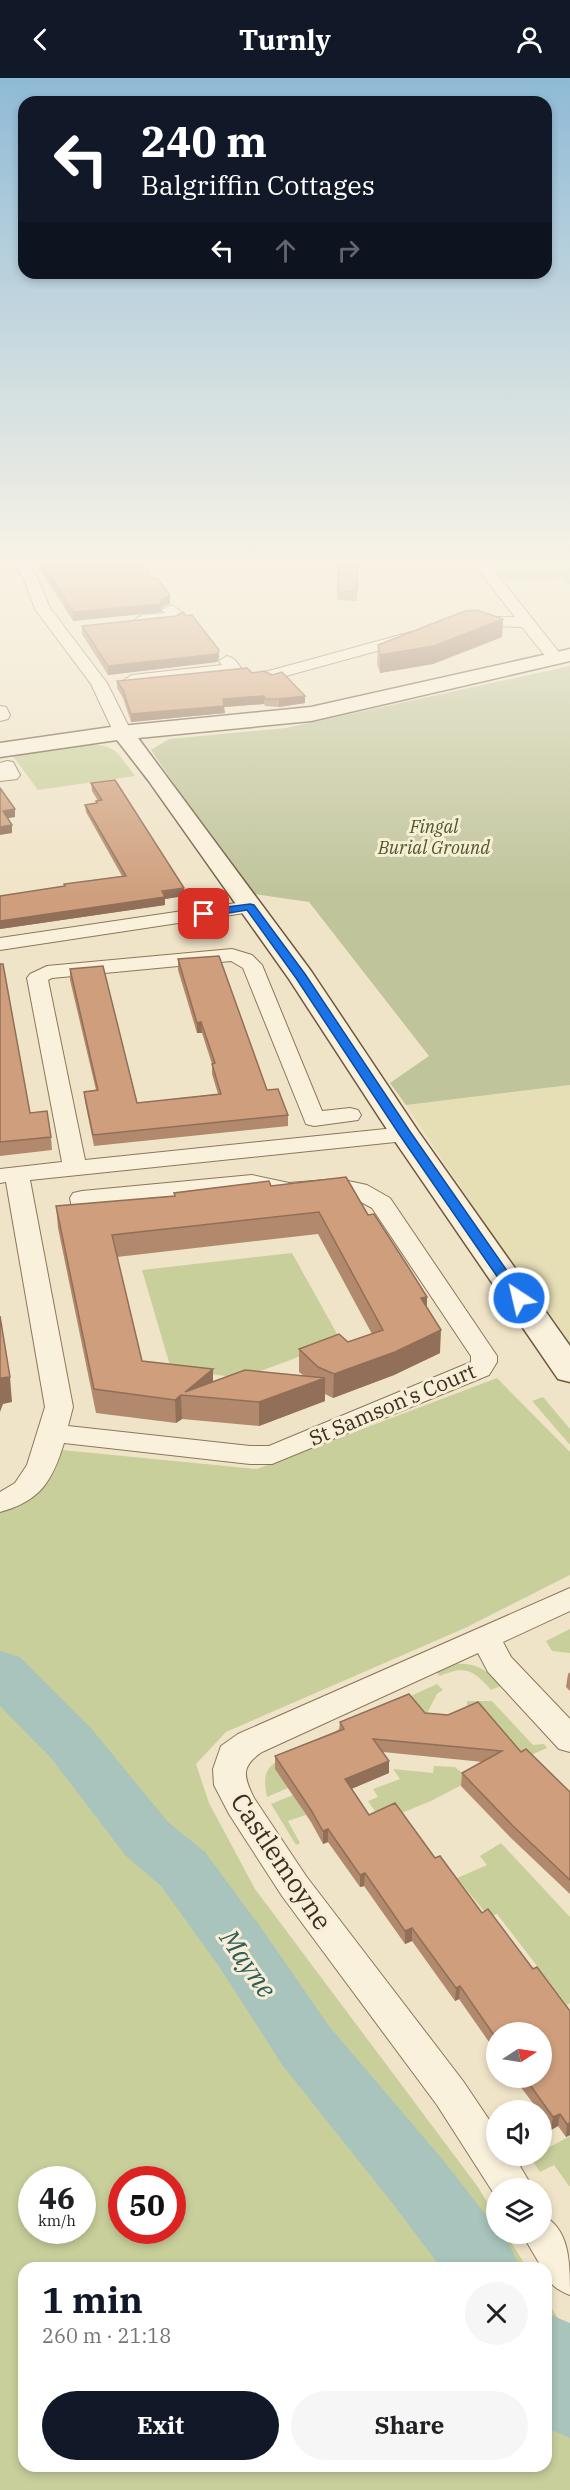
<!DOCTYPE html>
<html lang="en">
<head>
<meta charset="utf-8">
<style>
	body { margin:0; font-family:"IBM Plex Serif",serif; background:#f6f6f6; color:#202124; height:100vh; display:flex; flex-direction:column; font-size:22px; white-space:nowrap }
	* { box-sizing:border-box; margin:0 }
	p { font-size:20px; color:#757577 }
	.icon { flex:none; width:33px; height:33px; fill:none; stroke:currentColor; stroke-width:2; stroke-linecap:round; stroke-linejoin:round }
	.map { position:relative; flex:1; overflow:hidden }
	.details { position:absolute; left:18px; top:2184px; width:534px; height:210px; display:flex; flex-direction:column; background:#fff; border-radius:18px; box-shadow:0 3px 9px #0003 }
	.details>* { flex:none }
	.hud { position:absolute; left:18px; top:18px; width:534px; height:183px; border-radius:18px; box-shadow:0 3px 9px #0003; background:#111827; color:#fff; overflow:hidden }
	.needle { width:39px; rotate:78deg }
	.fabs { position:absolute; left:486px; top:1944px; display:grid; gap:12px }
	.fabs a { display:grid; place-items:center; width:66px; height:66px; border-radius:50%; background:#fff; box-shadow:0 3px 9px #0003; font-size:30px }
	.speed { position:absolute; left:18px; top:2088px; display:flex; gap:12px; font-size:30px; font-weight:700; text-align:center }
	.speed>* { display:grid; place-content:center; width:78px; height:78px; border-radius:50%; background:#fff; box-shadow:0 3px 9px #0003; line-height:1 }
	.speed small { font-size:15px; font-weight:400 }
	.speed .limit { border:9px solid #d22; background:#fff; color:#111 }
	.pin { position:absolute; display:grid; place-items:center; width:51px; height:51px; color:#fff; margin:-26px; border-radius:12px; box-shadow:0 3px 9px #0006 }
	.me { position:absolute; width:66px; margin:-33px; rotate:325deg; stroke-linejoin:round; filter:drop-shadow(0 0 4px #0008) }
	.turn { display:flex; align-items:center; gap:21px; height:126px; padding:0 24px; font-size:27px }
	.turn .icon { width:78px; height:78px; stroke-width:2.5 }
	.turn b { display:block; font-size:42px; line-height:51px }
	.lanes { display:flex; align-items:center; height:57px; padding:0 24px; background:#0003; justify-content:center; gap:30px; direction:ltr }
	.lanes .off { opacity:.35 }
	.round { display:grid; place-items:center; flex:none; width:63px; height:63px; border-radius:32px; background:#f6f6f6 }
	.summary { display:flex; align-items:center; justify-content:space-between; height:102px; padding:0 24px }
	h1 { font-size:36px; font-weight:800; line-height:45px; color:#111827 }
	.action { display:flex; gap:12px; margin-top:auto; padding:12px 24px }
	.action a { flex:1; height:69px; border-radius:36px; background:#111827; color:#fff; font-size:24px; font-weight:800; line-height:69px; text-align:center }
	.action a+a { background:#f6f6f6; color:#202124 }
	header { display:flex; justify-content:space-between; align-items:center; height:78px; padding:0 24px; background:#111827; color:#fff; font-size:27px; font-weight:800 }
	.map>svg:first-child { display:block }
	.farmland { fill:#e6deb5 }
	.green { fill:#c9cf9b; fill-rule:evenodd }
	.cemetery { fill:#bfc49a }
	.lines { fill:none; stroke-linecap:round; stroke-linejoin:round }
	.river { fill:#a9c4bc; fill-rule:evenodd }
	.street-casing { stroke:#8d765c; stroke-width:2 }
	.secondary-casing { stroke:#6f573f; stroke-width:3 }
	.street { fill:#faf1dc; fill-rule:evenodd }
	.secondary { fill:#faf1dc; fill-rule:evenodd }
	.wall { fill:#b2896c; fill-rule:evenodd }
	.shaded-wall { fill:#916f58 }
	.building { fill:#cf9f7d; stroke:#916f58; stroke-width:1.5 }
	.route { fill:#1a73e8; stroke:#114b97; stroke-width:1.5 }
	.labels { text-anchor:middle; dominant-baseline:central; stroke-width:6; stroke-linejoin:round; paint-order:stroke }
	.far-park-label { font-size:18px; font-style:italic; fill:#4d5a26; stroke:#f7eed8 }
	.street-label { font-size:21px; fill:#3d2e20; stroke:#f7eed8 }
	.near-street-label { font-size:26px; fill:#3d2e20; stroke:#f7eed8 }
	.near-water-label { font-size:27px; font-style:italic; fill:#2f5d5a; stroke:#f7eed8 }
</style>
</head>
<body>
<header><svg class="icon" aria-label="back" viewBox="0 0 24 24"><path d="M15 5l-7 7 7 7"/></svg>Turnly<svg class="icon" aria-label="person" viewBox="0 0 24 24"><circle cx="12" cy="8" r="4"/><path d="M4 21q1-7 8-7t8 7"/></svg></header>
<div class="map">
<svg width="570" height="2412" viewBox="0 0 570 2412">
	<rect width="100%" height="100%" fill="#f0e4c8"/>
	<path class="farmland" d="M570,1007V1274L406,1027Z"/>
	<path class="green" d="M85,666C117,667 117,674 135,698L38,712L12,677Z
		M292,1175L341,1263L242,1300L171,1291L142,1192Z
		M497,1300L570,1374V1497L465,1550L226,1654L196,1686L209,1725L255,1811L478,2109L496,2139V2156H506L527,2190H24V2388H546V2221L570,2260V2412H0V1433C36,1429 47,1400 62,1372L257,1391ZM32,2102H82V2152H32ZM122,2102H172V2152H122Z
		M543,1319L570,1351V1367L532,1323Z
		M570,1551V1575L552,1573L546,1563Z
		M453,1586C475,1584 487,1591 501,1608L491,1612C473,1592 466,1587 440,1598L433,1591Z
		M437,1606L443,1612L437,1616L421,1647L339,1657L336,1652Z
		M467,1623H492L533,1667L544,1666L547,1670L517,1683L467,1641Z
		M299,1672L288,1710L267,1719C260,1687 273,1685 299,1672Z
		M434,1688L455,1689L463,1696H483L431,1723L382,1743L368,1723L378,1719L373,1711L400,1701L393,1691L433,1695Z
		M293,1717L306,1737L288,1743L300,1765L296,1767L271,1726Z
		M501,1765L570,1839V1925L567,1927L497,1836L489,1839L457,1800L487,1787L480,1778Z
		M570,2058V2108H569L554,2087L540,2094L530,2079L542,2078V2073Z"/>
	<path class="cemetery" d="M489,480H570V507L561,500L505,503Z
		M570,588V1007L406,1027L390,1005L429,978L309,824L248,815L151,672L169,661L286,650Z"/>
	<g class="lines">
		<path class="river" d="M0,1573L20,1579L91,1650L168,1744L205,1774L262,1851L329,1948L443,2082L496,2150V2156H501L509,2166L520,2190H441L393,2126L283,1988L218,1887L161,1808L126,1778L51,1680L0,1628Z
			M546,2235L570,2245V2360L546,2350Z"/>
		<defs>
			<path id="street" d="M11,480H25L38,501L50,530L107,605L132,655L129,659H117L114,655L91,606L35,531L24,501Z
				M469,480H484L562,578L564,581L562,584H550L522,549L464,547L461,544L464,541L469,539H515Z
				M170,527C177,529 180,533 184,539L181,542L142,547L134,542L142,537L165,535L162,532Z
				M411,554L417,556L419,559L417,562L271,602L263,597L265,594Z
				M227,578C234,580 237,584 241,590L239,593L132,607L124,602L132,597L222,587L219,583Z
				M0,628L6,629L10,637L8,641L0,643Z
				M7,683L13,684L20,697L17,701L0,703V685Z
				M250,823L257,825L260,829L257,833L0,872V860Z
				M232,871L252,877L262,887L322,1033L350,1030L358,1032L361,1037L358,1042L314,1048L306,1046L243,890L231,883L52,900L48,902L85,1082L405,1049L413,1051L417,1056L413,1061L405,1063L30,1102L73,1329L68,1348L250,1368H269L471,1284V1278L372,1130L350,1118L339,1115L289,1119L252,1111L95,1126L97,1135L94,1140L85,1142L76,1140L73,1135L70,1120L73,1115L82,1113L252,1097L289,1105L339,1101L367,1107L390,1120L497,1278V1284L489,1297L272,1386H250L64,1365C52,1404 40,1423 0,1434V1414L15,1405L27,1387L45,1329L6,1104L0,1105V1091L62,1084L27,900L30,896L47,888Z
				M570,1510V1533L503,1564L511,1579L570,1641V1674L559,1671L488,1594L478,1575L262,1674C241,1688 243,1698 254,1720L306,1798L463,2003L496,2052V2078H514L533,2110H496V2119L437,2027L282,1818L229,1736L214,1707L213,1691L221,1668L238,1656Z
				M542,2137C570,2151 570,2184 570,2217C557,2212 546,2205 546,2190H542L522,2156H542Z"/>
			<path id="secondary" d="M570,571V583L311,643L138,660L311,893L418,1053L570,1268V1304L558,1301L390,1056L289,901L148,702L117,662L0,679V665L111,649L311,629Z"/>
		</defs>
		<use href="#street" class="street-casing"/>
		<use href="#secondary" class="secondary-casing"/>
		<use href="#street" class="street"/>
		<use href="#secondary" class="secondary"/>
	</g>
	<path class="wall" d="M33,480H138L153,501L170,517V525L161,530V534L73,543Z
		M338,480H357V523L337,522Z
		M503,541L502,559L433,586L380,595L377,586L378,567Z
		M82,548L219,580L217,584L108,597L82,556Z
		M252,595L305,625L279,629L265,628L264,626L224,629L225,635L131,644L123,620L117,610V603Z
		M91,705L184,818L165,821V827L0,851V818L64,808V806L122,798L86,734L85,727L96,726V723H98L92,713Z
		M178,881L267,1012L288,1037V1048L94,1068L85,1024L84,1014L96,1012L70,902V891L137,1025L218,1016L212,996V986L202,955H197L178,892Z
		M0,886L30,1035L51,1059L52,1072L0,1078Z
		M271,1108L368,1137L427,1219V1229L440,1275L394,1297L333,1320L325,1316V1323L259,1348L182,1341L176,1345L96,1335L58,1150L56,1128L174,1118V1115ZM318,1156L372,1256L348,1264L299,1271V1294L303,1297L213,1303L142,1283L117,1179Z
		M570,1594V1613L566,1609L568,1596Z
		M425,1635L521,1674L570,1714V1816L511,1760L461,1708L462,1695L483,1684L383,1674L389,1695L351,1711L369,1737L435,1780L482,1835L570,1933V2057L566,2059L558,2048L551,2052L542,2038V2032H538L514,2000H542L496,1954V1974L459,1921L455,1923L412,1863L405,1866L364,1808L360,1809L328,1764L323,1766L311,1744L275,1691V1678L339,1652L340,1644Z"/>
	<path class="shaded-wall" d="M170,517V525L161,530V522Z
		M161,526V534L73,543V534Z
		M503,541L502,559L433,586L380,595V577Z
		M219,572V580L217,584L108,597V588Z
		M264,618V626L224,629L225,635L131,644V636L223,621Z
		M305,618V625L279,629V621Z
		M15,731V739L4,741L3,733Z
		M12,747V755L0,757V749Z
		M184,810V818L165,821V827L0,851V843Z
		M201,944L202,955H197V945Z
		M427,1219L426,1242L421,1220Z
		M441,1252L440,1275L394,1297L333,1320L334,1296Z
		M213,1291V1314H185Z
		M10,1299L12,1324L3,1326L0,1334V1302L1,1300Z
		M325,1300V1323L259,1348V1324Z
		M181,1317L182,1341L176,1345L175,1322Z
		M389,1683V1695L344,1714L345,1701Z
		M328,1751V1764L323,1766V1753Z
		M365,1795L364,1808L360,1809V1797Z
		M412,1850V1863L405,1866V1853Z
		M460,1908L459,1921L455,1923L456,1910Z
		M560,2036L558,2048L551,2052L553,2039Z
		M570,2045V2057L566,2059L567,2046Z"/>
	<path class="building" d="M38,480H138L153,501L157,500L170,517L161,522V526L73,534Z
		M338,480H357V514H338Z
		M477,532L503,541L434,568L380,577L378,567L465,533Z
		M183,534L186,538L192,537L219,572L217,576L108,588L82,548L176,538Z
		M247,590L252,595L264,593L272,597L282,594L305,618L279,621H265L264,618L223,621L224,628L131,636L123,612L117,603Z
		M115,702L184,810L162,813L165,819L0,843V818L65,808L64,806L126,798L85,727L97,725L96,723L102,722L91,705Z
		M0,710L15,731L3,733L12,747L0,749Z
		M219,878L267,1012L278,1011L288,1037L93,1057L84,1014L98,1012L70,891L103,888L137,1025L221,1016L212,986L215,985L201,944L197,945L178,881Z
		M0,886H3L30,1035L47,1033L51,1059L0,1064Z
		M346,1099L368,1137L374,1136L407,1187L427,1219L421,1220L441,1252L395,1274L334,1296L318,1289L299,1271L339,1256L348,1264L383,1252L319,1134L112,1157L142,1283L213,1291L185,1314L245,1292L325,1300L259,1324L181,1317L175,1322L94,1311L56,1128L175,1118L174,1115L269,1103L271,1108Z
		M0,1238L10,1299L1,1300L0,1302Z
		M409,1616L425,1635L448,1637L478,1624L521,1674L526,1671L570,1714V1802L512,1747L462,1695L502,1673L373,1661L389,1683L345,1701L369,1737L395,1725L435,1780L440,1778L482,1835L488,1831L533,1891L537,1889L570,1933V2045L567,2046L560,2036L553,2039L525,2000H542V1954H496V1960L460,1908L456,1910L412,1850L405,1853L365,1795L360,1797L328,1751L323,1753L311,1732L275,1678L344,1651L340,1644Z"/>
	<linearGradient id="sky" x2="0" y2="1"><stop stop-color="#8fbad6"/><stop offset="0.59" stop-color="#f8f3e6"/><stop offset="1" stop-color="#f8f3e6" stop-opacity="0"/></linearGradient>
	<rect width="570" height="818" fill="url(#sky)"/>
	<path class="route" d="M250,826L254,827L305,896L411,1055L526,1220L524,1223H514L399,1056L296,900L247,832L204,839L199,836L204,832Z"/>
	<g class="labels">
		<g class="far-park-label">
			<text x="434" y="748">Fingal<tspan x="434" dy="21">Burial Ground</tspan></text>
		</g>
		<g class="street-label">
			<text transform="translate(392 1326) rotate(-23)">St Samson's Court</text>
		</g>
		<g class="near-street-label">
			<text transform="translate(282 1783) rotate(56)">Castlemoyne</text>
		</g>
		<g class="near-water-label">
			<text transform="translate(249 1885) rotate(55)">Mayne</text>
		</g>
	</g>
</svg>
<div class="fabs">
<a><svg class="needle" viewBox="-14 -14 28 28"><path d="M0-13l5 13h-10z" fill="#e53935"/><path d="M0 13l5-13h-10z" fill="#757577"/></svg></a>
<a><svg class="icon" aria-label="sound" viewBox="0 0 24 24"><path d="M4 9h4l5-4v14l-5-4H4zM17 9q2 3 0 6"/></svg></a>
<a><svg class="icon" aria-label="layers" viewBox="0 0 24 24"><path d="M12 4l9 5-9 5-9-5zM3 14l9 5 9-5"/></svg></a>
</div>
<div class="speed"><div>46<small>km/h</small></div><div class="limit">50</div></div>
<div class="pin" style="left:204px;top:836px;background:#d93025"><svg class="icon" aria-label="arrive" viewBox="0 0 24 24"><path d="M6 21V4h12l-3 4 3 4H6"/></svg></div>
<svg class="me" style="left:519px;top:1220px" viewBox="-20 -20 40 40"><circle r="17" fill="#1a73e8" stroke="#fff" stroke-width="3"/><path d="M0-11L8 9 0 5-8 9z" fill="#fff"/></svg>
<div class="hud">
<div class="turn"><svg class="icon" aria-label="left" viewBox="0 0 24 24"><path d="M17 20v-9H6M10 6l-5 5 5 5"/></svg><div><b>240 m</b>Balgriffin Cottages</div></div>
<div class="lanes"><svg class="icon" aria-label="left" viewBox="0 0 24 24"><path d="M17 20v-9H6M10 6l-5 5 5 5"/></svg><svg class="icon off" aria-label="ahead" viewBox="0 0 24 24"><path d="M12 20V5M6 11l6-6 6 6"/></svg><svg class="icon off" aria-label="right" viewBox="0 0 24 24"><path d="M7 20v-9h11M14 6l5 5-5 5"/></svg></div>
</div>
<section class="details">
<div class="summary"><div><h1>1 min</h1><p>260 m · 21:18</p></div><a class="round"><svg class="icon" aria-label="close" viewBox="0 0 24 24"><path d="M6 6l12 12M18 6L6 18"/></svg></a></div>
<div class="action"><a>Exit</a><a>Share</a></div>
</section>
</div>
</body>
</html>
